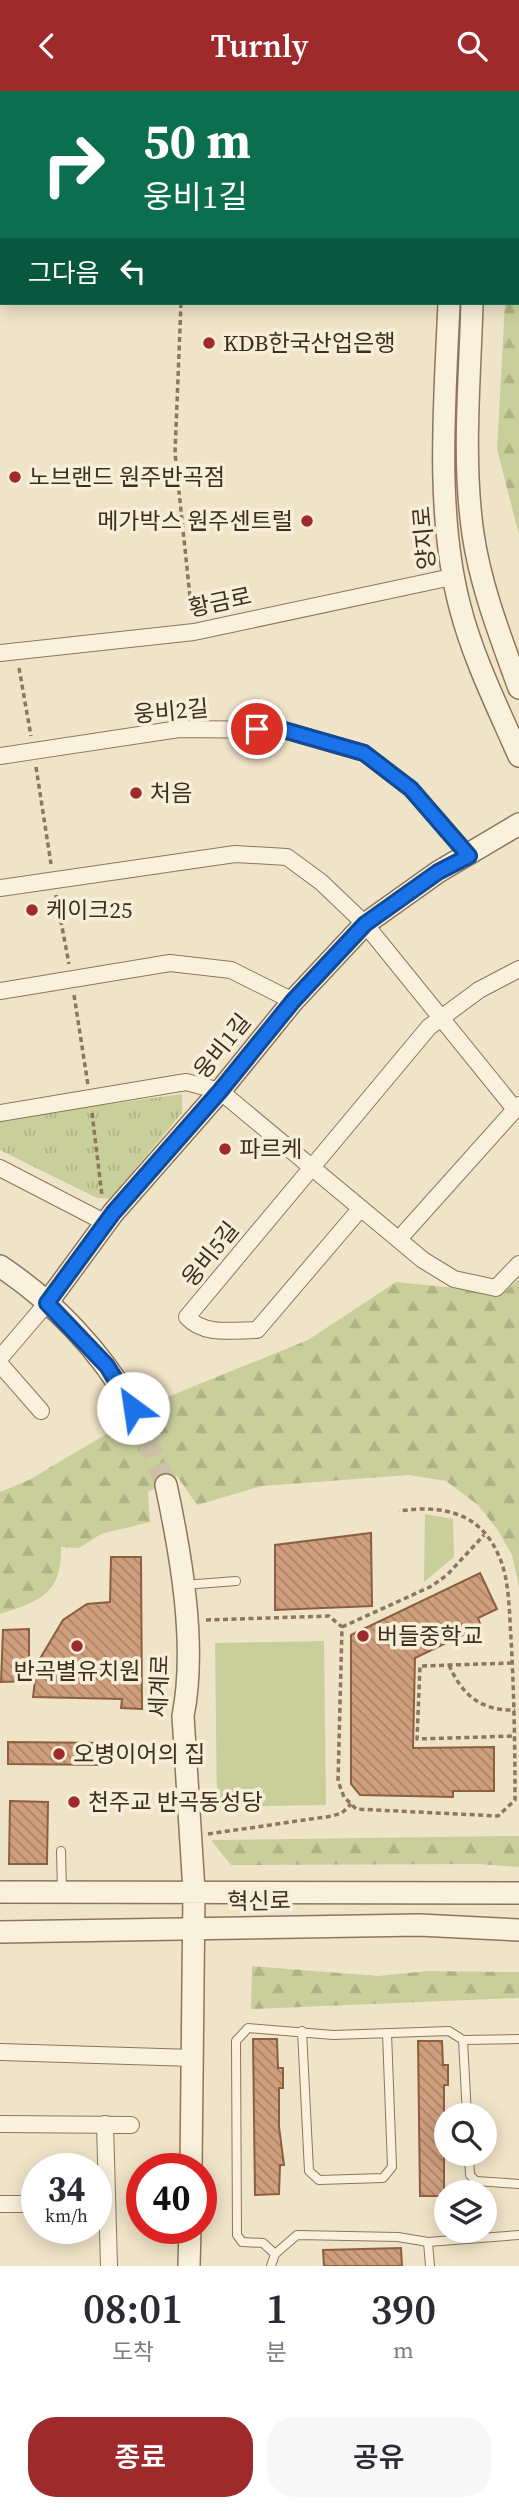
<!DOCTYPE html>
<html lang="ko">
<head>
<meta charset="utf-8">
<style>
	body { margin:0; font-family:"Source Serif 4","Noto Sans KR",serif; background:#f7f7f7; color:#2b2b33; height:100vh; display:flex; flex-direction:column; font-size:26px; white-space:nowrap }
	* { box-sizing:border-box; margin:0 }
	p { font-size:23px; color:#7c7c81 }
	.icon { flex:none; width:38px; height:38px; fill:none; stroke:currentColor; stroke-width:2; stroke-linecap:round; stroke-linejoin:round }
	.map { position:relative; height:2175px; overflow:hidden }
	.sheet { display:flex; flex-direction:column; background:#fff; flex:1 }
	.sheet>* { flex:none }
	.banner { position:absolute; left:0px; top:0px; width:520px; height:214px; box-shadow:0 4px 18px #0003; background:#0b6e4f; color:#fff; overflow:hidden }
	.buttons { position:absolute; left:434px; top:2012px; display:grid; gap:14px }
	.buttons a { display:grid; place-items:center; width:63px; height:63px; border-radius:50%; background:#fff; box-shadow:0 4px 18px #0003; font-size:35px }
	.speed { position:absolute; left:21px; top:2062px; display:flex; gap:14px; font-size:35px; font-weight:700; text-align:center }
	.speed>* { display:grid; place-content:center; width:91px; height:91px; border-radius:50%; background:#fff; box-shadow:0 4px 18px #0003; line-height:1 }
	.speed small { font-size:18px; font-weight:400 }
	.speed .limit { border:10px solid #d22; background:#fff; color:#111 }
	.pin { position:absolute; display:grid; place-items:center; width:60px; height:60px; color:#fff; margin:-30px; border:4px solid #fff; border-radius:50%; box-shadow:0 2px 7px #0007 }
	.me { position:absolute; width:77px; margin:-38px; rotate:329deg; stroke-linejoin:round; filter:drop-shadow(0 0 5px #0008) }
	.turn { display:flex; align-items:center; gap:24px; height:147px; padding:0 28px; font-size:32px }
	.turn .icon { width:91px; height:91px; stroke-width:2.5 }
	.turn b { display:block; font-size:49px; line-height:60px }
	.then { display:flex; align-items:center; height:66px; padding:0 28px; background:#0003; gap:14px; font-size:26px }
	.eta { display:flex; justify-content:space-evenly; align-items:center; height:119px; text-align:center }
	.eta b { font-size:42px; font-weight:600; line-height:49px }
	.action { display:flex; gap:14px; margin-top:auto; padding:14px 28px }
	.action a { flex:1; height:80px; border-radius:28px; background:#9e2a2b; color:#fff; font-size:28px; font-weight:600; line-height:80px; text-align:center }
	.action a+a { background:#f7f7f7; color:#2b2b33 }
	header { display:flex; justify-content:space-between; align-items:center; height:91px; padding:0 28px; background:#9e2a2b; color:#fff; font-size:32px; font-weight:600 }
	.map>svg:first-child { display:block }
	.forest { fill:url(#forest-firs) }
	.park { fill:url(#park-tufts) }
	.pitch { fill:#c9cf9b }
	.building { fill:url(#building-back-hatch); stroke:#8d5f41; stroke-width:2 }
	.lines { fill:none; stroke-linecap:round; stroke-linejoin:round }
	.tertiary-tunnel { stroke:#ccc0a6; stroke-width:21; stroke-dasharray:21 10; stroke-linecap:butt }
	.service-casing { stroke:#8d765c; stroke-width:10 }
	.minor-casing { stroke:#8d765c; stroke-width:18 }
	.tertiary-casing { stroke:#8d765c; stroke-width:24 }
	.path { stroke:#8d765c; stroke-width:3.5; stroke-dasharray:5 3.5; stroke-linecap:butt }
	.service { stroke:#faf1dc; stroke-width:8 }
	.minor { stroke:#faf1dc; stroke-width:16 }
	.tertiary { stroke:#faf1dc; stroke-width:21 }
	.route-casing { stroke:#114b97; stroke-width:18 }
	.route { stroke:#1a73e8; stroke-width:12 }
	.poi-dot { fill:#9e2a2b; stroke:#f7eed8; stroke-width:2.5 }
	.labels { text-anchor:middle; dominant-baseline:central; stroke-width:7; stroke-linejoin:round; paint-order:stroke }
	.poi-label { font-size:23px; fill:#3d2e20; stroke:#f7eed8; text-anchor:start }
	.street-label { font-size:23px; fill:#3d2e20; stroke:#f7eed8 }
</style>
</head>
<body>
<header><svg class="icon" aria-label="back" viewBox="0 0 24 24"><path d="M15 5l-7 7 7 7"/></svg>Turnly<svg class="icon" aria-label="search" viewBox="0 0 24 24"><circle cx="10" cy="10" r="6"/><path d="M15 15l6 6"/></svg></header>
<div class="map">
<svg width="519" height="2175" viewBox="0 0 519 2175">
	<defs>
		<pattern id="forest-firs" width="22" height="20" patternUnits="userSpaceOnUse" patternTransform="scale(1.75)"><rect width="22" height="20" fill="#c9cf9b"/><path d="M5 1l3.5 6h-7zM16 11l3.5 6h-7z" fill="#aeb285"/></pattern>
		<pattern id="park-tufts" width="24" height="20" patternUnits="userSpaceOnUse" patternTransform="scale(1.75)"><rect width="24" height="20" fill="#c9cf9b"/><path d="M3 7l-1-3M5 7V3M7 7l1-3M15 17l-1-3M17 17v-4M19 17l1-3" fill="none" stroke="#aeb285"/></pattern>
		<pattern id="building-back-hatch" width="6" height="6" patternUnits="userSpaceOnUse" patternTransform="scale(1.75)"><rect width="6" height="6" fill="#cf9f7d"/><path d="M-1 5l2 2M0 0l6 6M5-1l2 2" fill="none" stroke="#a98266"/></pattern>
	</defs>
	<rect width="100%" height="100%" fill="#f0e4c8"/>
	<path class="forest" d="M519,172V444L497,358L505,212H518Z
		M519,1188V1496L512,1464L497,1438L478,1414L446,1390L409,1384L262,1395L197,1414L177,1385L148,1401L150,1431L101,1443L79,1457L61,1456C62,1502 41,1510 0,1523V1401L29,1389L170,1305L308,1249L396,1191L504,1202Z
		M519,1745V1776L478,1773L231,1774L211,1749Z
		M252,1875L378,1885L428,1880L519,1881V1907L251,1918Z"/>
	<path class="park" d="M182,1003V1022L110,1108L97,1107L0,1059V1031L6,1027Z"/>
	<path class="pitch" d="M425,1423L453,1428L454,1466L424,1491Z
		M324,1550L326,1714L217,1716L215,1552Z"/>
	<path class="building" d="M371,1442L372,1515L275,1519V1454Z
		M111,1466H141L142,1618L121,1617L122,1608L33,1606L35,1590L1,1591L3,1539L29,1538V1586L63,1529L87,1513L110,1511Z
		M480,1482L497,1518L478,1527L481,1535L415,1567L413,1657L494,1656V1700H453V1706L360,1704L351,1693V1544Z
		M8,1651L110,1652L109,1674L8,1673Z
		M10,1710L48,1711L47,1773H9Z
		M253,1948H277L278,1977H283V1997H279V2036L284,2074H280L279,2103L255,2104Z
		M418,1950H442L443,1974H448V1994H444V2105H420Z
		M401,2157L402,2175H324L323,2159Z"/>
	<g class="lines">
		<path class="tertiary-tunnel" d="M133,1317L166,1394"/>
		<defs>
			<path id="service" d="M184,1494L236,1490
				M61,1760L62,1801
				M302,1940L309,2080L319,2089L383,2087L392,2076L387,1942
				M463,1949L467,2025
				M469,2063L470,2084L476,2090L519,2093
				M428,2151L430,2175
				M275,2163L263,2152L242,2151L237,2144L236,1950L248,1937L333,1944L449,1940L463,1949L519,1948
				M271,2175L275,2163L297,2144L398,2146L428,2151L519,2144"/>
			<path id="minor" d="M302,2V0
				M0,562L194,541L447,487
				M0,665L179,638L283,639L364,662L411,698L469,765
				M0,797L235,763L287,766L321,791L365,833L514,1017
				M0,900L170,872L231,879L293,910
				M0,1022L186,991L220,1000L423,1169L454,1188L496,1197L519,1173
				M0,1077L106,1132
				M361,1117L257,1239C233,1239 204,1245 187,1226L429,936L479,899L519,878
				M399,1148L519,1014
				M0,1267L47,1212
				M0,1273L41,1320
				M0,1961L193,1967
				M0,2033L131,2034
				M105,2033L109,2175
				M0,2113H37"/>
			<path id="tertiary" d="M27,2V0
				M453,2V0
				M476,2V0
				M0,100L2,99
				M518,142L519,141
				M0,149L2,150
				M0,191L2,188
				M449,212C445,309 435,421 460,516C473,567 498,617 519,665
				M472,212C470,288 462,367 473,443C481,497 501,547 519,597
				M0,1175C54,1211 101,1260 133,1317
				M47,1212L113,1122L220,1000L293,910L365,833L438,781L519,733
				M166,1394C181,1464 197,1554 183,1625L194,1800L191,2077
				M0,1801L519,1802
				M0,1841L419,1834L519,1839
				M189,2175L190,2137"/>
		</defs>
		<use href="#service" class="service-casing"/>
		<use href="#minor" class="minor-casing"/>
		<use href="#tertiary" class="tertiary-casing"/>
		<path class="path" d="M203,2V0
			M181,212L175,362L192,525
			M19,577L31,645
			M36,676L51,773
			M56,804L69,873
			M74,904L88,994
			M92,1022L102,1105
			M206,1529L329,1525L342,1536L338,1690L344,1706L356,1718L498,1725L515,1709C515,1655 514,1601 511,1547C509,1521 510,1488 498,1463C479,1420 440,1414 399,1420
			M342,1536L432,1495L448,1483L484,1444
			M512,1572L420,1575L417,1648L515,1645
			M449,1574C462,1604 481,1620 515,1619
			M208,1743L332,1725L342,1722L351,1713"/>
		<use href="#service" class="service"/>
		<use href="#minor" class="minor"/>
		<use href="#tertiary" class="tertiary"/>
	</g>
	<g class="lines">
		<defs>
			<path id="route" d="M133,1317L107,1275L47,1212L113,1122L220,1000L293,910L365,833L438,781L469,765L411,698L364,662L284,639L257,638"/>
		</defs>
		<use href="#route" class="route-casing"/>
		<use href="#route" class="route"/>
	</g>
	<g class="poi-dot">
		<circle cx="209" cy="252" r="7"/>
		<circle cx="15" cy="386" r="7"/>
		<circle cx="307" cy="430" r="7"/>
		<circle cx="136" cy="702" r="7"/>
		<circle cx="32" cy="819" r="7"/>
		<circle cx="225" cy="1058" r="7"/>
		<circle cx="363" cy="1545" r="7"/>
		<circle cx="77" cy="1555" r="7"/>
		<circle cx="59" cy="1663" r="7"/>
		<circle cx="74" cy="1711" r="7"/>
	</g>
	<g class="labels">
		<g class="poi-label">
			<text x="223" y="252">KDB한국산업은행</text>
			<text x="29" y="386">노브랜드 원주반곡점</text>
			<text x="293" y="430" text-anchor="end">메가박스 원주센트럴</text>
			<text x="150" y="702">처음</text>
			<text x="46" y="819">케이크25</text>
			<text x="239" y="1058">파르케</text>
			<text x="377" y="1545">버들중학교</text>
			<text x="77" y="1580" text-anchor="middle">반곡별유치원</text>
			<text x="73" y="1663">오병이어의 집</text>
			<text x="88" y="1711">천주교 반곡동성당</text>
		</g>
		<g class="street-label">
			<text transform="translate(424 447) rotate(-95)">양지로</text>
			<text transform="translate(220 511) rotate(-12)">황금로</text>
			<text transform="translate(171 620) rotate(-5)">웅비2길</text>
			<text transform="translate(222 955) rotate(-51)">웅비1길</text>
			<text transform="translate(210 1163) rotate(-51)">웅비5길</text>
			<text transform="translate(159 1595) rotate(-88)">세계로</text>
			<text transform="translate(259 1810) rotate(-1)">혁신로</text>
		</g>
	</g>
</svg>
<div class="buttons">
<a><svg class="icon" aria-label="search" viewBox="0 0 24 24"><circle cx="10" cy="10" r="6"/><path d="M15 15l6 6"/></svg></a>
<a><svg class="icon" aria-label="layers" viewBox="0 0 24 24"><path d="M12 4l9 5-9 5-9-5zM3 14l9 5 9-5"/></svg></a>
</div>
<div class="speed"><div>34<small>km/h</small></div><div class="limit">40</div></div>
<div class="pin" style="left:257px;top:638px;background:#d93025"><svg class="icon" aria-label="arrive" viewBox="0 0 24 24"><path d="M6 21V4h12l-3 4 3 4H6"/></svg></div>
<svg class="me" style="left:133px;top:1317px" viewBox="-20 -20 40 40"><circle r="19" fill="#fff"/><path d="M0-13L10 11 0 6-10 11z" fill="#1a73e8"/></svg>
<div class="banner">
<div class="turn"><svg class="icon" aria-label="right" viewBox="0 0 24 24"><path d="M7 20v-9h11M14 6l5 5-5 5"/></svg><div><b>50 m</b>웅비1길</div></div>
<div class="then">그다음<svg class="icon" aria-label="left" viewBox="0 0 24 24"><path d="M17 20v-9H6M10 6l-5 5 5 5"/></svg></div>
</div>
</div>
<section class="sheet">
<div class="eta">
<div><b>08:01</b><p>도착</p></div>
<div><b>1</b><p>분</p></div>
<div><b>390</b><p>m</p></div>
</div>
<div class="action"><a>종료</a><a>공유</a></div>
</section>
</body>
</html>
